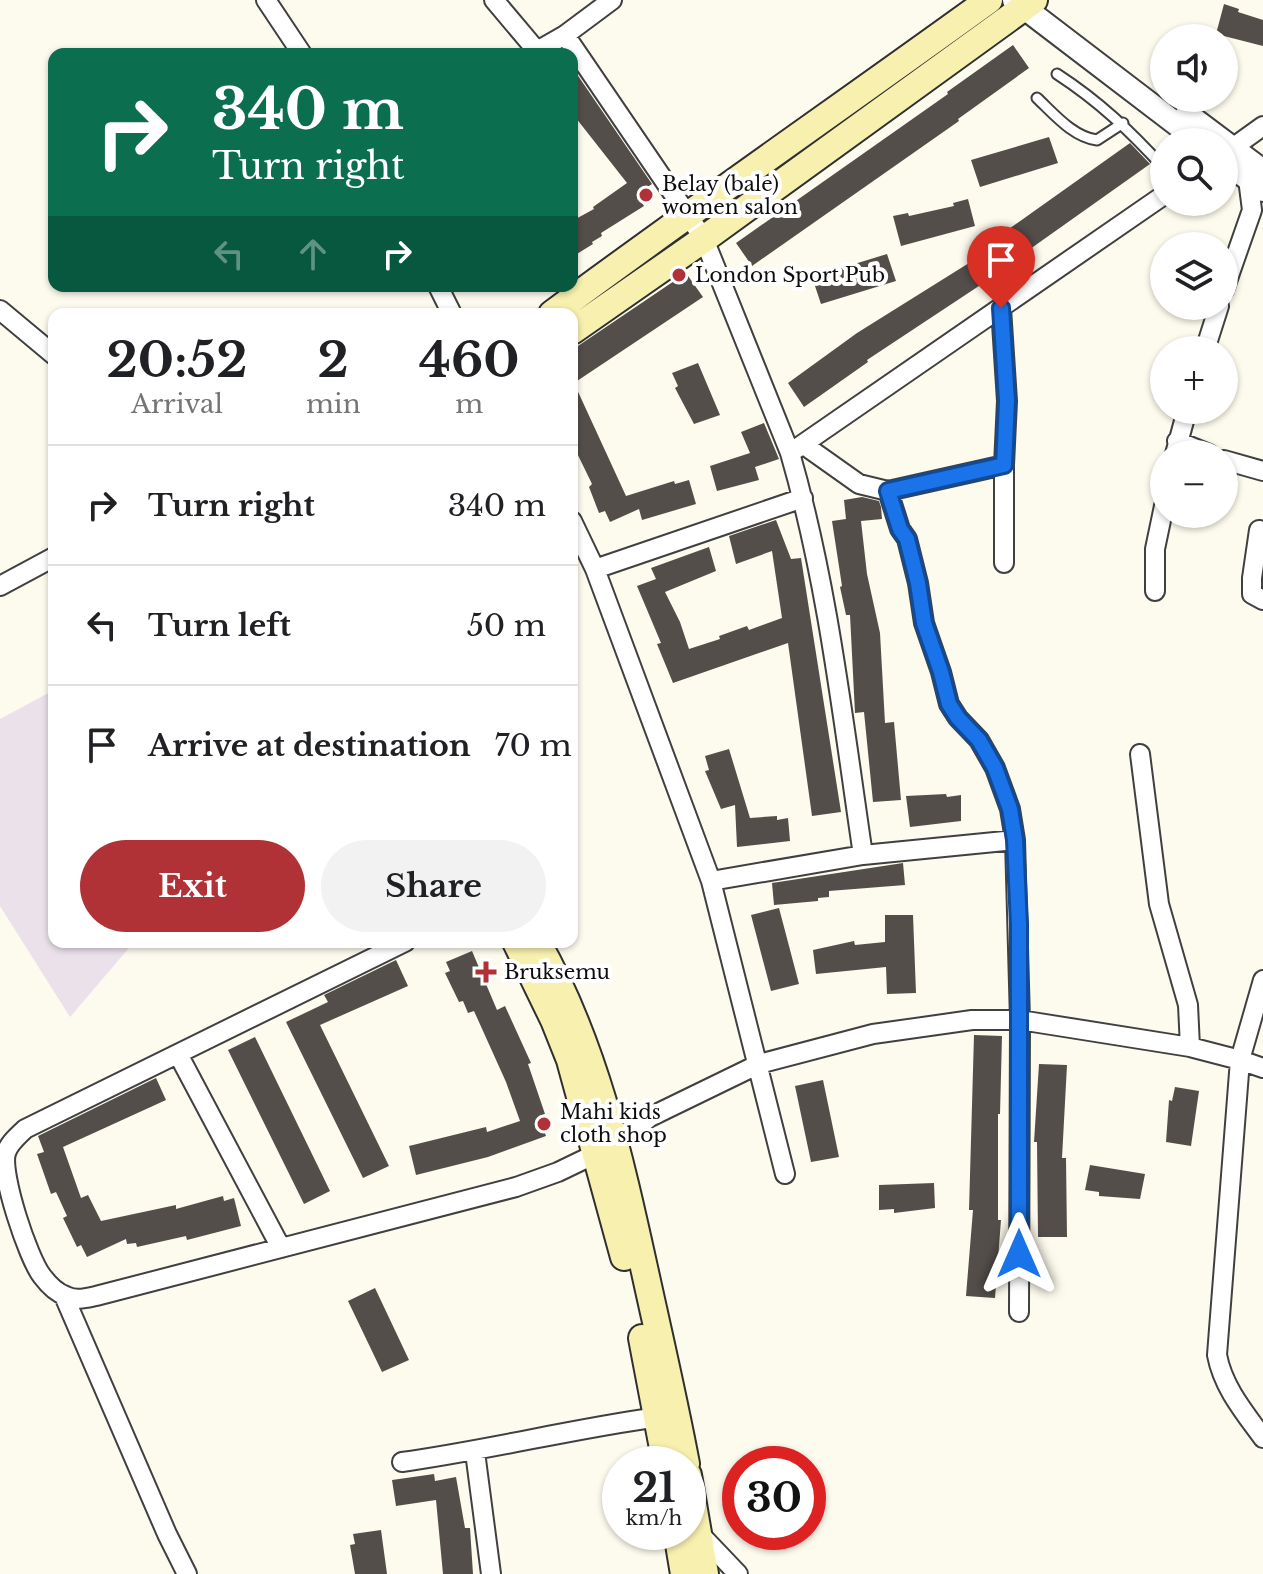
<!DOCTYPE html>
<html lang="en">
<head>
<meta charset="utf-8">
<style>
	body { margin:0; font-family:"Libre Baskerville",serif; background:#f2f2f2; color:#202124; height:100vh; display:flex; flex-direction:column; font-size:30px; white-space:nowrap }
	* { box-sizing:border-box; margin:0 }
	p { font-size:26px; color:#757577 }
	.icon { flex:none; width:44px; height:44px; fill:none; stroke:currentColor; stroke-width:2; stroke-linecap:round; stroke-linejoin:round }
	.map { position:relative; flex:1; overflow:hidden }
	.side { position:absolute; left:48px; top:308px; width:530px; height:640px; display:flex; flex-direction:column; background:#fff; border-radius:16px; box-shadow:0 2px 6px #0004 }
	.side>* { flex:none }
	.guide { position:absolute; left:48px; top:48px; width:530px; height:244px; border-radius:16px; box-shadow:0 2px 6px #0004; background:#0b6e4f; color:#fff; overflow:hidden }
	.controls { position:absolute; left:1150px; top:24px; display:grid; gap:16px }
	.controls a { display:grid; place-items:center; width:88px; height:88px; border-radius:50%; background:#fff; box-shadow:0 2px 6px #0004; font-size:40px }
	.speed { position:absolute; left:602px; top:1446px; display:flex; gap:16px; font-size:40px; font-weight:700; text-align:center }
	.speed>* { display:grid; place-content:center; width:104px; height:104px; border-radius:50%; background:#fff; box-shadow:0 2px 6px #0004; line-height:1 }
	.speed small { font-size:20px; font-weight:400 }
	.speed .limit { border:12px solid #d22; background:#fff; color:#111 }
	.pin { position:absolute; display:grid; place-items:center; width:68px; height:68px; color:#fff; margin:-82px -34px; border-radius:50% 50% 50% 0; rotate:-45deg; box-shadow:0 0 8px #0007 }
	.pin .icon { rotate:45deg }
	.me { position:absolute; width:88px; margin:-44px; rotate:0deg; stroke-linejoin:round; filter:drop-shadow(0 0 6px #0008) }
	.turn { display:flex; align-items:center; gap:28px; height:168px; padding:0 32px; font-size:36px }
	.turn .icon { width:104px; height:104px; stroke-width:2.5 }
	.turn b { display:block; font-size:56px; line-height:68px }
	.lanes { display:flex; align-items:center; height:76px; padding:0 32px; background:#0003; justify-content:center; gap:40px; direction:ltr }
	.lanes .off { opacity:.35 }
	.eta { display:flex; justify-content:space-evenly; align-items:center; height:136px; text-align:center }
	.eta b { font-size:48px; font-weight:700; line-height:56px }
	.button { display:flex; gap:16px; margin-top:auto; padding:16px 32px }
	.button a { flex:1; height:92px; border-radius:48px; background:#b03136; color:#fff; font-size:32px; font-weight:700; line-height:92px; text-align:center }
	.button a+a { background:#f2f2f2; color:#202124 }
	ul { padding:0; list-style:none }
	li { display:flex; align-items:center; gap:24px; height:120px; padding:0 32px; border-top:2px solid #e0e0e0 }
	li div { flex:1 }
	li b { display:block; font-size:30px }
	li em { font-style:normal }
	.map>svg:first-child { display:block }
	.industrial { fill:#eae1eb }
	.building { fill:#544e4a }
	.lines { fill:none; stroke-linecap:round; stroke-linejoin:round }
	.service-casing { stroke:#404040; stroke-width:13 }
	.minor-casing { stroke:#404040; stroke-width:22 }
	.tertiary-casing { stroke:#404040; stroke-width:26 }
	.secondary-casing { stroke:#2f2f2f; stroke-width:30 }
	.service { stroke:#fff; stroke-width:9 }
	.minor { stroke:#fff; stroke-width:18 }
	.tertiary { stroke:#fff; stroke-width:22 }
	.secondary { stroke:#f8f0af; stroke-width:26 }
	.route-casing { stroke:#114b97; stroke-width:20 }
	.route { stroke:#1a73e8; stroke-width:14 }
	.poi-dot { fill:#b03136; stroke:#fff; stroke-width:3 }
	.labels { text-anchor:middle; dominant-baseline:central; stroke-width:8; stroke-linejoin:round; paint-order:stroke }
	.poi-label { font-size:20px; fill:#0d0d0d; stroke:#fff; text-anchor:start }
</style>
</head>
<body>
<div class="map">
<svg width="1263" height="1574" viewBox="0 0 1263 1574">
	<rect width="100%" height="100%" fill="#fdfaee"/>
	<path class="industrial" d="M54,690V942H134L70,1017L0,906V719Z"/>
	<path class="building" d="M1224,4L1239,9L1238,12L1263,20V46L1216,34Z
		M1013,45L1029,68L958,119L959,121L752,266L736,243L948,94L947,92Z
		M572,67L652,184L637,194L644,206L601,233L602,236L592,242L593,244L572,257V221L594,209L593,207L627,183L572,113Z
		M1049,137L1058,163L980,187L971,160Z
		M1130,143L1150,164L1016,259L999,236Z
		M968,199L975,226L901,246L893,216L908,213L909,216L954,206L953,203Z
		M887,254L896,281L821,304L812,277Z
		M977,258L991,278L867,360L868,362L804,407L788,383L857,333Z
		M686,273L703,297L574,383L626,496L674,481L675,484L689,480L696,504L642,520L639,509L610,522L605,511L599,513L589,487L592,484L575,449L572,451V350Z
		M698,363L720,415L694,424L675,388L678,386L672,373Z
		M764,423L779,459L755,467L759,480L717,491L710,466L750,453L741,432Z
		M862,497L879,501L881,507L882,519L861,521L867,574L880,633L885,723L894,722L901,800L873,802L864,712L855,713L850,615H846L840,587L842,586L832,521L846,519L844,500Z
		M776,520L791,559L801,558L841,812L812,816L788,643L673,683L657,644L661,643L637,586L656,579L651,568L709,547L716,571L665,592L680,622L689,649L720,639L719,636L747,626L749,630L782,618L772,551L736,564L729,536Z
		M729,749L750,818L777,816V820L788,818L790,841L737,847L735,805L721,809L705,771L709,770L705,756Z
		M946,794L947,797L961,795V821L910,827L906,796Z
		M903,863L905,885L829,891V897L818,898V901L774,905L772,883Z
		M779,908L799,984L771,991L751,915Z
		M885,915H913L916,993L887,994L886,967L816,974L813,950L854,941L855,945L885,942Z
		M472,951L497,1010L505,1006L531,1063L528,1064L545,1114L539,1116L546,1136L488,1157L416,1175L409,1146L486,1127L487,1132L520,1121L506,1082L474,1011L468,1013L463,1001L459,1002L445,973L450,971L446,962Z
		M396,960L408,986L320,1025L389,1166L363,1178L286,1022L328,1002L324,995Z
		M974,1035L1002,1036L1000,1114H998V1220H1001L995,1298L966,1296L973,1210H969Z
		M255,1037L330,1191L304,1204L228,1050Z
		M1039,1064L1067,1065L1062,1158H1066L1067,1237H1038L1037,1142H1034Z
		M156,1078L166,1100L63,1147L81,1198L88,1195L101,1221L176,1205V1209L223,1196L224,1201L234,1198L241,1226L187,1240L186,1236L137,1247L136,1243L127,1244L126,1239L87,1257L81,1245L77,1247L63,1218L67,1216L56,1192L51,1194L37,1154L44,1152L38,1136Z
		M823,1080L839,1157L811,1162L795,1086Z
		M1175,1087L1199,1091L1191,1146L1166,1142L1169,1100L1172,1101Z
		M1090,1165L1145,1174L1140,1199L1099,1196V1192L1085,1190Z
		M934,1183L935,1208L894,1213V1209L879,1210V1185Z
		M375,1288L409,1360L382,1372L348,1301Z
		M434,1474L435,1481L456,1477L465,1528H470L473,1574H443L436,1500L396,1506L392,1480Z
		M381,1530L387,1574H355L350,1545L355,1544L353,1534Z"/>
	<g class="lines">
		<defs>
			<path id="service" d="M1057,74C1100,102 1130,131 1164,168
				M1037,98C1054,114 1073,137 1097,140L1123,123"/>
			<path id="minor" d="M266,0L302,54
				M494,0L537,51L565,35L704,239L790,453
				M565,35L612,0
				M1224,154L1263,126
				M438,286L452,314
				M1224,290L1252,210L1248,179
				M0,310L54,355
				M1205,350L1219,306
				M1177,441L1209,454
				M804,445L859,484L888,491L900,529L907,539L918,583L924,623L941,672L949,704L958,718L979,740L995,768L1010,809L1015,840L1020,1020L1019,1312
				M1175,454L1187,410
				M1224,460L1263,471
				M1004,465V563
				M888,491L1004,465L1007,401L1001,308
				M572,521L595,569L711,881L785,1174
				M1259,530L1252,578V594L1263,600
				M595,569L803,498
				M0,586L54,557
				M1155,591V549L1164,506
				M1140,754L1159,904L1188,1005L1190,1047
				M863,855L1015,840
				M711,881L863,855C843,721 828,584 790,453L1164,195
				M405,942L25,1129C18,1136 9,1143 6,1153C0,1174 28,1258 42,1276C48,1284 57,1293 66,1296C76,1301 86,1298 96,1296L516,1187L558,1172L616,1144L650,1117L759,1064L873,1034L972,1020H1020L1190,1047L1240,1060L1217,1355C1223,1387 1244,1412 1263,1438
				M1263,980L1240,1060L1263,1068
				M178,1054L281,1248
				M64,1296L167,1534L187,1574
				M475,1452L491,1574
				M402,1462C488,1450 572,1429 658,1417
				M698,1532L738,1574"/>
			<path id="tertiary" d="M1014,0L1200,142
				M1187,114L1263,171
				M1224,161L1263,190"/>
			<path id="secondary" d="M552,314C696,207 844,105 989,0
				M572,331L704,239L1034,0
				M516,942L554,1020L570,1060L624,1257
				M537,942C595,1044 620,1159 645,1272C659,1336 674,1400 686,1464
				M642,1338L666,1464
				M688,1475L705,1574
				M677,1532L684,1574"/>
		</defs>
		<use href="#service" class="service-casing"/>
		<use href="#minor" class="minor-casing"/>
		<use href="#tertiary" class="tertiary-casing"/>
		<use href="#secondary" class="secondary-casing"/>
		<use href="#service" class="service"/>
		<use href="#minor" class="minor"/>
		<use href="#tertiary" class="tertiary"/>
		<use href="#secondary" class="secondary"/>
	</g>
	<g class="lines">
		<defs>
			<path id="route" d="M1001,308L1007,401L1004,465L888,491L900,529L907,539L918,583L924,623L941,672L949,704L958,718L979,740L995,768L1010,809L1015,840L1019,924V1254"/>
		</defs>
		<use href="#route" class="route-casing"/>
		<use href="#route" class="route"/>
	</g>
	<g class="poi-dot">
		<circle cx="646" cy="195" r="8"/>
		<circle cx="679" cy="275" r="8"/>
		<path d="M482 960h8v8h8v8h-8v8h-8v-8h-8v-8h8z"/>
		<circle cx="544" cy="1124" r="8"/>
	</g>
	<g class="labels">
		<g class="poi-label">
			<text x="662" y="184">Belay (bale)<tspan x="662" dy="23">women salon</tspan></text>
			<text x="695" y="275">London Sport Pub</text>
			<text x="504" y="972">Bruksemu</text>
			<text x="560" y="1112">Mahi kids<tspan x="560" dy="23">cloth shop</tspan></text>
		</g>
	</g>
</svg>
<div class="controls">
<a><svg class="icon" aria-label="sound" viewBox="0 0 24 24"><path d="M4 9h4l5-4v14l-5-4H4zM17 9q2 3 0 6"/></svg></a>
<a><svg class="icon" aria-label="search" viewBox="0 0 24 24"><circle cx="10" cy="10" r="6"/><path d="M15 15l6 6"/></svg></a>
<a><svg class="icon" aria-label="layers" viewBox="0 0 24 24"><path d="M12 4l9 5-9 5-9-5zM3 14l9 5 9-5"/></svg></a>
<a>+</a>
<a>−</a>
</div>
<div class="speed"><div>21<small>km/h</small></div><div class="limit">30</div></div>
<div class="pin" style="left:1001px;top:308px;background:#d93025"><svg class="icon" aria-label="arrive" viewBox="0 0 24 24"><path d="M6 21V4h12l-3 4 3 4H6"/></svg></div>
<svg class="me" style="left:1019px;top:1254px" viewBox="-20 -20 40 40"><path d="M0-17L14 15 0 8-14 15z" fill="#1a73e8" stroke="#fff" stroke-width="4"/></svg>
<div class="guide">
<div class="turn"><svg class="icon" aria-label="right" viewBox="0 0 24 24"><path d="M7 20v-9h11M14 6l5 5-5 5"/></svg><div><b>340 m</b>Turn right</div></div>
<div class="lanes"><svg class="icon off" aria-label="left" viewBox="0 0 24 24"><path d="M17 20v-9H6M10 6l-5 5 5 5"/></svg><svg class="icon off" aria-label="ahead" viewBox="0 0 24 24"><path d="M12 20V5M6 11l6-6 6 6"/></svg><svg class="icon" aria-label="right" viewBox="0 0 24 24"><path d="M7 20v-9h11M14 6l5 5-5 5"/></svg></div>
</div>
<section class="side">
<div class="eta">
<div><b>20:52</b><p>Arrival</p></div>
<div><b>2</b><p>min</p></div>
<div><b>460</b><p>m</p></div>
</div>
<ul>
<li><svg class="icon" aria-label="right" viewBox="0 0 24 24"><path d="M7 20v-9h11M14 6l5 5-5 5"/></svg><div><b>Turn right</b></div><em>340 m</em></li>
<li><svg class="icon" aria-label="left" viewBox="0 0 24 24"><path d="M17 20v-9H6M10 6l-5 5 5 5"/></svg><div><b>Turn left</b></div><em>50 m</em></li>
<li><svg class="icon" aria-label="arrive" viewBox="0 0 24 24"><path d="M6 21V4h12l-3 4 3 4H6"/></svg><div><b>Arrive at destination</b></div><em>70 m</em></li>
</ul>
<div class="button"><a>Exit</a><a>Share</a></div>
</section>
</div>
</body>
</html>
